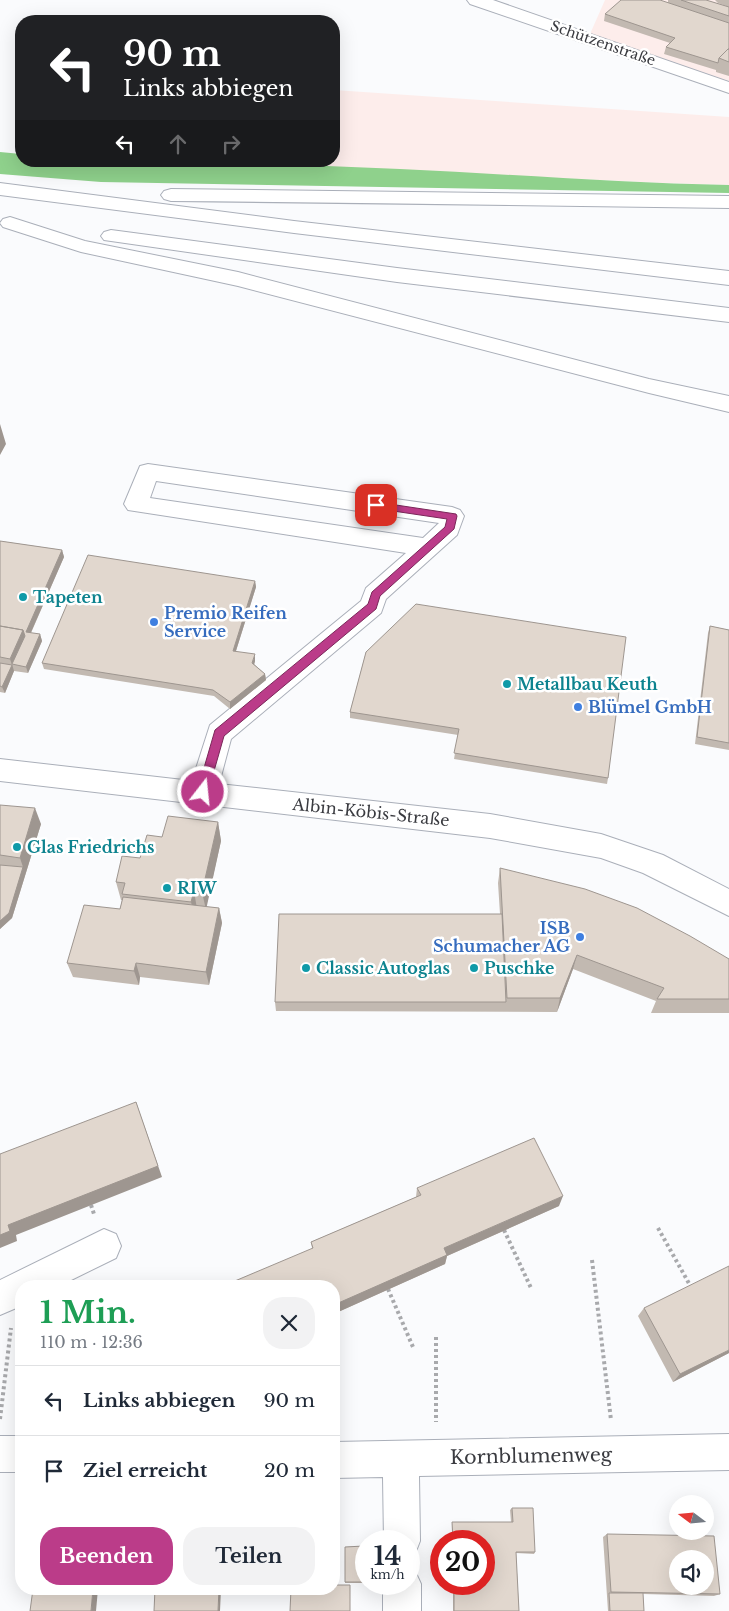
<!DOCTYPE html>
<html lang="de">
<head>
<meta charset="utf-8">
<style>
	body { margin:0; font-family:"Libre Baskerville",serif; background:#f2f2f3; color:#1f2937; height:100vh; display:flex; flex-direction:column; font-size:19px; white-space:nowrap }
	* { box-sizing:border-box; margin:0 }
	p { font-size:16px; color:#747a83 }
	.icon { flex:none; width:28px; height:28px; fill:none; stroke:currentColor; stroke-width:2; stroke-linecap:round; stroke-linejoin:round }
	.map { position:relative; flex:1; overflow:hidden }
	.drawer { position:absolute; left:15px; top:1280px; width:325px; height:315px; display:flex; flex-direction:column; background:#fff; border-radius:20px; box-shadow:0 5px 20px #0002 }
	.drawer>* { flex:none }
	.hud { position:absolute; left:15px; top:15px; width:325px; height:152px; border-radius:20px; box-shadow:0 5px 20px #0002; background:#202124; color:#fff; overflow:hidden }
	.needle { width:32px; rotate:286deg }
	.tools { position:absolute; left:669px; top:1495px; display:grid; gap:10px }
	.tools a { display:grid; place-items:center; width:45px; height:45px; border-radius:50%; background:#fff; box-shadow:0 5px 20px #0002; font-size:25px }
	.speed { position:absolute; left:355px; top:1530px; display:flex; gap:10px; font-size:25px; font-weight:700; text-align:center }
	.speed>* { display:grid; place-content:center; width:65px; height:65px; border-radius:50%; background:#fff; box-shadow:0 5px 20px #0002; line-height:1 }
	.speed small { font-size:12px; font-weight:400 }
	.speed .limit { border:8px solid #d22; background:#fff; color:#111 }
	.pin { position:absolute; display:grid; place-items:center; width:42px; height:42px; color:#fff; margin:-21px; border-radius:10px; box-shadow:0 2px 8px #0006 }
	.me { position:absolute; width:55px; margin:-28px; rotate:16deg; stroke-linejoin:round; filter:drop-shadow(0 0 4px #0008) }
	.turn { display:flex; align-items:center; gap:18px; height:105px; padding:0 25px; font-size:22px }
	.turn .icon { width:65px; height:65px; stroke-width:2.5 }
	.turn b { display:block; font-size:35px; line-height:42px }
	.lanes { display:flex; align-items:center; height:48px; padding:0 25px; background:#0003; justify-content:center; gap:25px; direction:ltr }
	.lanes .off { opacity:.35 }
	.round { display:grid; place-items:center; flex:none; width:52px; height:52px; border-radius:20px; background:#f2f2f3 }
	.overview { display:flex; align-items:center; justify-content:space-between; height:85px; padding:0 25px }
	h1 { font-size:30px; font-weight:700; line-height:38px; color:#1e9e55 }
	.cta { display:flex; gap:10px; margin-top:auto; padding:10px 25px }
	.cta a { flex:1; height:58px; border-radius:20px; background:#bb3c89; color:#fff; font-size:20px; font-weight:700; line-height:58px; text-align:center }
	.cta a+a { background:#f2f2f3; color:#1f2937 }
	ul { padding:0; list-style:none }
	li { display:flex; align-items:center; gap:15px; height:70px; padding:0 25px; border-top:1px solid #e0e1e3 }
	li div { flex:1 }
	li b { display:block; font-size:19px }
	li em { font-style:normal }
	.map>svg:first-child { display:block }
	.commercial { fill:#fdedeb }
	.forest { fill:#8fd18c }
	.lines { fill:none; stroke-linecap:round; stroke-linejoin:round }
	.minor-casing { stroke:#aaafb9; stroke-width:2 }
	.highway-casing { stroke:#aaafb9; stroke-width:2 }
	.path { stroke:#a8a9ac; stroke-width:4; stroke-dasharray:3 3; stroke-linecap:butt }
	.minor { fill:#fff; fill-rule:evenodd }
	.highway { fill:#fff; fill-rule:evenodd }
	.wall { fill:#c2b9b1 }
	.shaded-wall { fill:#9e9690 }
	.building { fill:#e1d7ce; stroke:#9e9690; fill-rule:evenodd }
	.route { fill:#bb3c89; stroke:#7a2759 }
	.culture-dot { fill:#0f9aa8; stroke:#fff; stroke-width:2 }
	.shop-dot { fill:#3f7fe0; stroke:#fff; stroke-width:2 }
	.labels { text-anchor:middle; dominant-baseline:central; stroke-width:5; stroke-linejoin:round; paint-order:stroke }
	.far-street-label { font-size:14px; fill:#3a3b40; stroke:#fff }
	.culture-label { font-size:16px; font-weight:bold; fill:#0d838f; stroke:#fff; text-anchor:start }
	.shop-label { font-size:16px; font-weight:bold; fill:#366cbe; stroke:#fff; text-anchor:start }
	.street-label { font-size:16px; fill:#3a3b40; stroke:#fff }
	.near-street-label { font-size:19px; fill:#3a3b40; stroke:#fff }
</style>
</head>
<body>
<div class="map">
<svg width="729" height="1611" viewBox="0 0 729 1611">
	<rect width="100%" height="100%" fill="#fafbfd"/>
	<path class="commercial" d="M605,0H729V82L590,34Z
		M334,90L729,117V185L663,183L189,161H334Z"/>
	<path class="forest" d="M0,152L21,154V161C148,161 274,163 400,169C510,174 619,183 729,185V193L101,182L0,174Z"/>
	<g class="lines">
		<defs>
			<path id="minor" d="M467,0H493L729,82V93L470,4Z
				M148,464L452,507L460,510L464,516L457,535L386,599L381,613L231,739L219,784L490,814L601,834L663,855L729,889V916L643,873L601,858L490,838L0,781V759L192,781L210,725L361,601L366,588L406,553L128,510L124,504L140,466ZM156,481L439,523L423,538L150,498Z
				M104,1229L116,1234L121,1246L116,1258L59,1286H21V1306L0,1315V1280Z
				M729,1434V1470L419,1476L420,1541L415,1554L409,1557V1541H384L383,1477L334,1478V1442Z
				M0,1436H21V1472H0Z
				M409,1568L415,1571L421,1584V1611H383V1584H409Z"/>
			<path id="highway" d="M0,183L294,221L729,271V285L294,233L0,195Z
				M171,189L729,196V208C543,206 357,202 171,201L164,199L161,195L164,191Z
				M10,217L85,241L238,272L649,379L729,396V412L649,393L238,286L81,252L3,227L0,223L3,219Z
				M111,230L397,268L729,308V322L397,282L104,240L101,236L104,232Z"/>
		</defs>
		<use href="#minor" class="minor-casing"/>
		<use href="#highway" class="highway-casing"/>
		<path class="path" d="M91,1205L94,1214
			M658,1228L691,1287
			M504,1230L531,1288
			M592,1260L611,1420
			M388,1289L413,1347
			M436,1337V1422
			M0,1419L11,1328"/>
		<use href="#minor" class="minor"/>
		<use href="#highway" class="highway"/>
	</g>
	<path class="wall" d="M668,0H706L729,7V76L716,72V70L664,54L666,47L670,43L604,21L605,14L668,2Z
		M715,0H729V7L718,3Z
		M0,541L62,550L64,557L31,633L40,634L42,641L28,673L14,671L5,693L0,692Z
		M255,581L256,587L236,651L255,661L254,664L265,674L266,680L230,709L214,696L44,669L42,663Z
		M710,626L729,630V750L695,744L708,633Z
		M366,652L608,778L607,784L454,759L458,735L350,718V712Z
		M0,805L41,824L12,918L0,929Z
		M218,822L221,841L206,907L219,908L222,923L209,985L140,977L139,985L73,977L67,963L120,909L122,900H121L116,882L162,837Z
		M500,868L729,959V1013H651L656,1001L573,969L557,1012L276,1011L275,1002L500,914L498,883Z
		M417,1188L559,1206L447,1256L445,1264L338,1312L339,1321L312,1248L311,1242L416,1197Z
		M644,1308L729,1353L673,1382L638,1316Z
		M512,1508L535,1552L534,1554L516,1553L519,1611H453V1584H484V1541H452V1522H511L510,1510Z
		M607,1534L720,1594L714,1596L643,1594L644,1611H608L603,1537Z
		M364,1546V1583H345V1547Z"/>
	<path class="shaded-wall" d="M0,424L6,444L0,455Z
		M62,550L64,557L28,639L26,632Z
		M255,581L256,587L234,657L233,651Z
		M23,630L27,642L12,664L14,671L10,659Z
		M40,634L42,641L28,673L26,667Z
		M255,654V661L253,669L252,663Z
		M12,665L14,671L5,693L2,687Z
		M265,674L266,680L230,709V702Z
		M35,808L41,824L12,918L0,929V921L23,867L20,858Z
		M218,822L221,841L206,910L202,892Z
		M194,891L197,909L195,920L191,902Z
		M219,908L222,923L209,985L206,972Z
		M577,955L573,969L557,1012L560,998Z
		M136,963L140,977L139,985L134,971Z
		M136,1102L162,1177L16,1235L17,1241L0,1248V1235L8,1225Z
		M563,1196L559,1206L447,1256L445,1264L336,1313V1304L444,1248Z
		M339,1312V1321L334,1323V1314Z
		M729,1350V1353L673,1382L680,1374Z
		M93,1589H98L96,1611H91Z
		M219,1589H221L220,1611H218Z"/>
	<path class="building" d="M621,0H660L729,23V49H728L719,58L718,63L666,47L675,38L605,14Z
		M681,0H706L729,7V16Z
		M728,49H729V62L719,58Z
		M0,541L62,550L26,632L40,634L26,667L12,664L25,636L23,630L0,626Z
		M88,555L255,581L233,651L255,654L252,663L265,674L230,702L213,690L42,663Z
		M416,604L626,637L608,778L454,753L459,729L350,712L366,652Z
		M0,626L23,630L10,659L0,657Z
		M710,626L729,630V743L697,737Z
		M0,663L12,665L2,687L0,686Z
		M0,805L35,808L20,858L0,855Z
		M168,816L218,822L202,892L194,891L191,902L122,894L125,883L116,882L122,856L140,858L147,835L162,837Z
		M0,865L23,867L9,913L0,921Z
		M500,868L585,889L637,908L690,936L729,959V999H657L664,988L577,955L560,998H507Z
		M123,897L219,908L206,972L136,963L134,971L67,963L84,905L120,909Z
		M279,914H502L506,1002H275Z
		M136,1102L158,1166L8,1225L10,1231L0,1235V1154Z
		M534,1138L563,1196L444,1248L447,1255L336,1304L339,1312L334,1314V1286H223L313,1248L311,1242L421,1195L417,1188Z
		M729,1266V1350L680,1374L644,1308Z
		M512,1508H533L535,1552H516L519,1611H454V1584H484V1541H453L452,1522H513Z
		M607,1534L714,1536L720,1594L611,1592ZM678,1559H705V1586H678Z
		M364,1546V1582H345V1547Z
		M334,1585H350V1611H290L291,1589H334Z
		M33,1589H93L91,1611H30Z
		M155,1589H219L218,1611H154Z
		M609,1593H643L644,1611H610Z"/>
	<path class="route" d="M376,502L456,514L457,516L454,529L380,596L376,609L224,736L208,792L203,797L199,796L197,792L215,730L368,604L372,592L445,527L447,519L373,508L371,505Z"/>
	<g class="culture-dot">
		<circle cx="23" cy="597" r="5"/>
		<circle cx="507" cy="684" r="5"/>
		<circle cx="17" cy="847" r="5"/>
		<circle cx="167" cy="888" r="5"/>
		<circle cx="306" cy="968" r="5"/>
		<circle cx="474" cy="968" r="5"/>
	</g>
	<g class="shop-dot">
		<circle cx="154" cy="622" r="5"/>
		<circle cx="578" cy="707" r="5"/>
		<circle cx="580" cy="937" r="5"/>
	</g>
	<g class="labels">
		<g class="far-street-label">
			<text transform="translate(603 43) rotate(19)">Schützenstraße</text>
		</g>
		<g class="culture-label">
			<text x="33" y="597">Tapeten</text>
			<text x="517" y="684">Metallbau Keuth</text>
			<text x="27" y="847">Glas Friedrichs</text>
			<text x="177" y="888">RIW</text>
			<text x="316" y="968">Classic Autoglas</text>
			<text x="484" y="968">Puschke</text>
		</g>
		<g class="shop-label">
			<text x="164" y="613">Premio Reifen<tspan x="164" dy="18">Service</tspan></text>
			<text x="588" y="707">Blümel GmbH</text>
			<text x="570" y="928" text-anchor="end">ISB<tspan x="570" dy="18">Schumacher AG</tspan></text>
		</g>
		<g class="street-label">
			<text transform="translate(371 812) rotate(6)">Albin-Köbis-Straße</text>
		</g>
		<g class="near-street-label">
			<text transform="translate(531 1456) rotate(-1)">Kornblumenweg</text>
		</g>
	</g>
</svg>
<div class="tools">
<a><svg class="needle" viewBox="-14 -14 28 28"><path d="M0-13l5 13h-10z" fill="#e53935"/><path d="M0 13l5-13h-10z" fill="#747a83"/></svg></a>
<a><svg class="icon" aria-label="sound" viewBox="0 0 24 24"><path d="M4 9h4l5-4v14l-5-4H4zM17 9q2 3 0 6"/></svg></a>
</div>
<div class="speed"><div>14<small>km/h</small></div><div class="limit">20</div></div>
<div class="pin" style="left:376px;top:505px;background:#d93025"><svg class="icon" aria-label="arrive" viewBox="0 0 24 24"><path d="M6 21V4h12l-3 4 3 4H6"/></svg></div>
<svg class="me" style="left:203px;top:792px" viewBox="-20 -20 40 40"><circle r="17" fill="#bb3c89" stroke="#fff" stroke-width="3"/><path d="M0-11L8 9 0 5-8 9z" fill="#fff"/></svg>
<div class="hud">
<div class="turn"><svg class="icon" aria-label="left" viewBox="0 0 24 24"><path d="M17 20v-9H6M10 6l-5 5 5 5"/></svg><div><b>90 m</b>Links abbiegen</div></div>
<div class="lanes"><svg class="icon" aria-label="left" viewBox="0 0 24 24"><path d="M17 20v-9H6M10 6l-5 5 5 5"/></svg><svg class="icon off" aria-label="ahead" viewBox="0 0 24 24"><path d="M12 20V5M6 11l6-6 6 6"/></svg><svg class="icon off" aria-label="right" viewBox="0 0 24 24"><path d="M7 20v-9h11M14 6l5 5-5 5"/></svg></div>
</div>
<section class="drawer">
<div class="overview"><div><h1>1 Min.</h1><p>110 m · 12:36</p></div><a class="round"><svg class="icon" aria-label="close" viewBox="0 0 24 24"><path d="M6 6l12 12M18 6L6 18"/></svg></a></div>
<ul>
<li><svg class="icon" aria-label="left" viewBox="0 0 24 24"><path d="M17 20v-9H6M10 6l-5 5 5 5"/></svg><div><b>Links abbiegen</b></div><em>90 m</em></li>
<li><svg class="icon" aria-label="arrive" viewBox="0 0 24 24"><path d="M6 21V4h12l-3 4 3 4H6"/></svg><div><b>Ziel erreicht</b></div><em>20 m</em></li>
</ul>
<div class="cta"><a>Beenden</a><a>Teilen</a></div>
</section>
</div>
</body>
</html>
